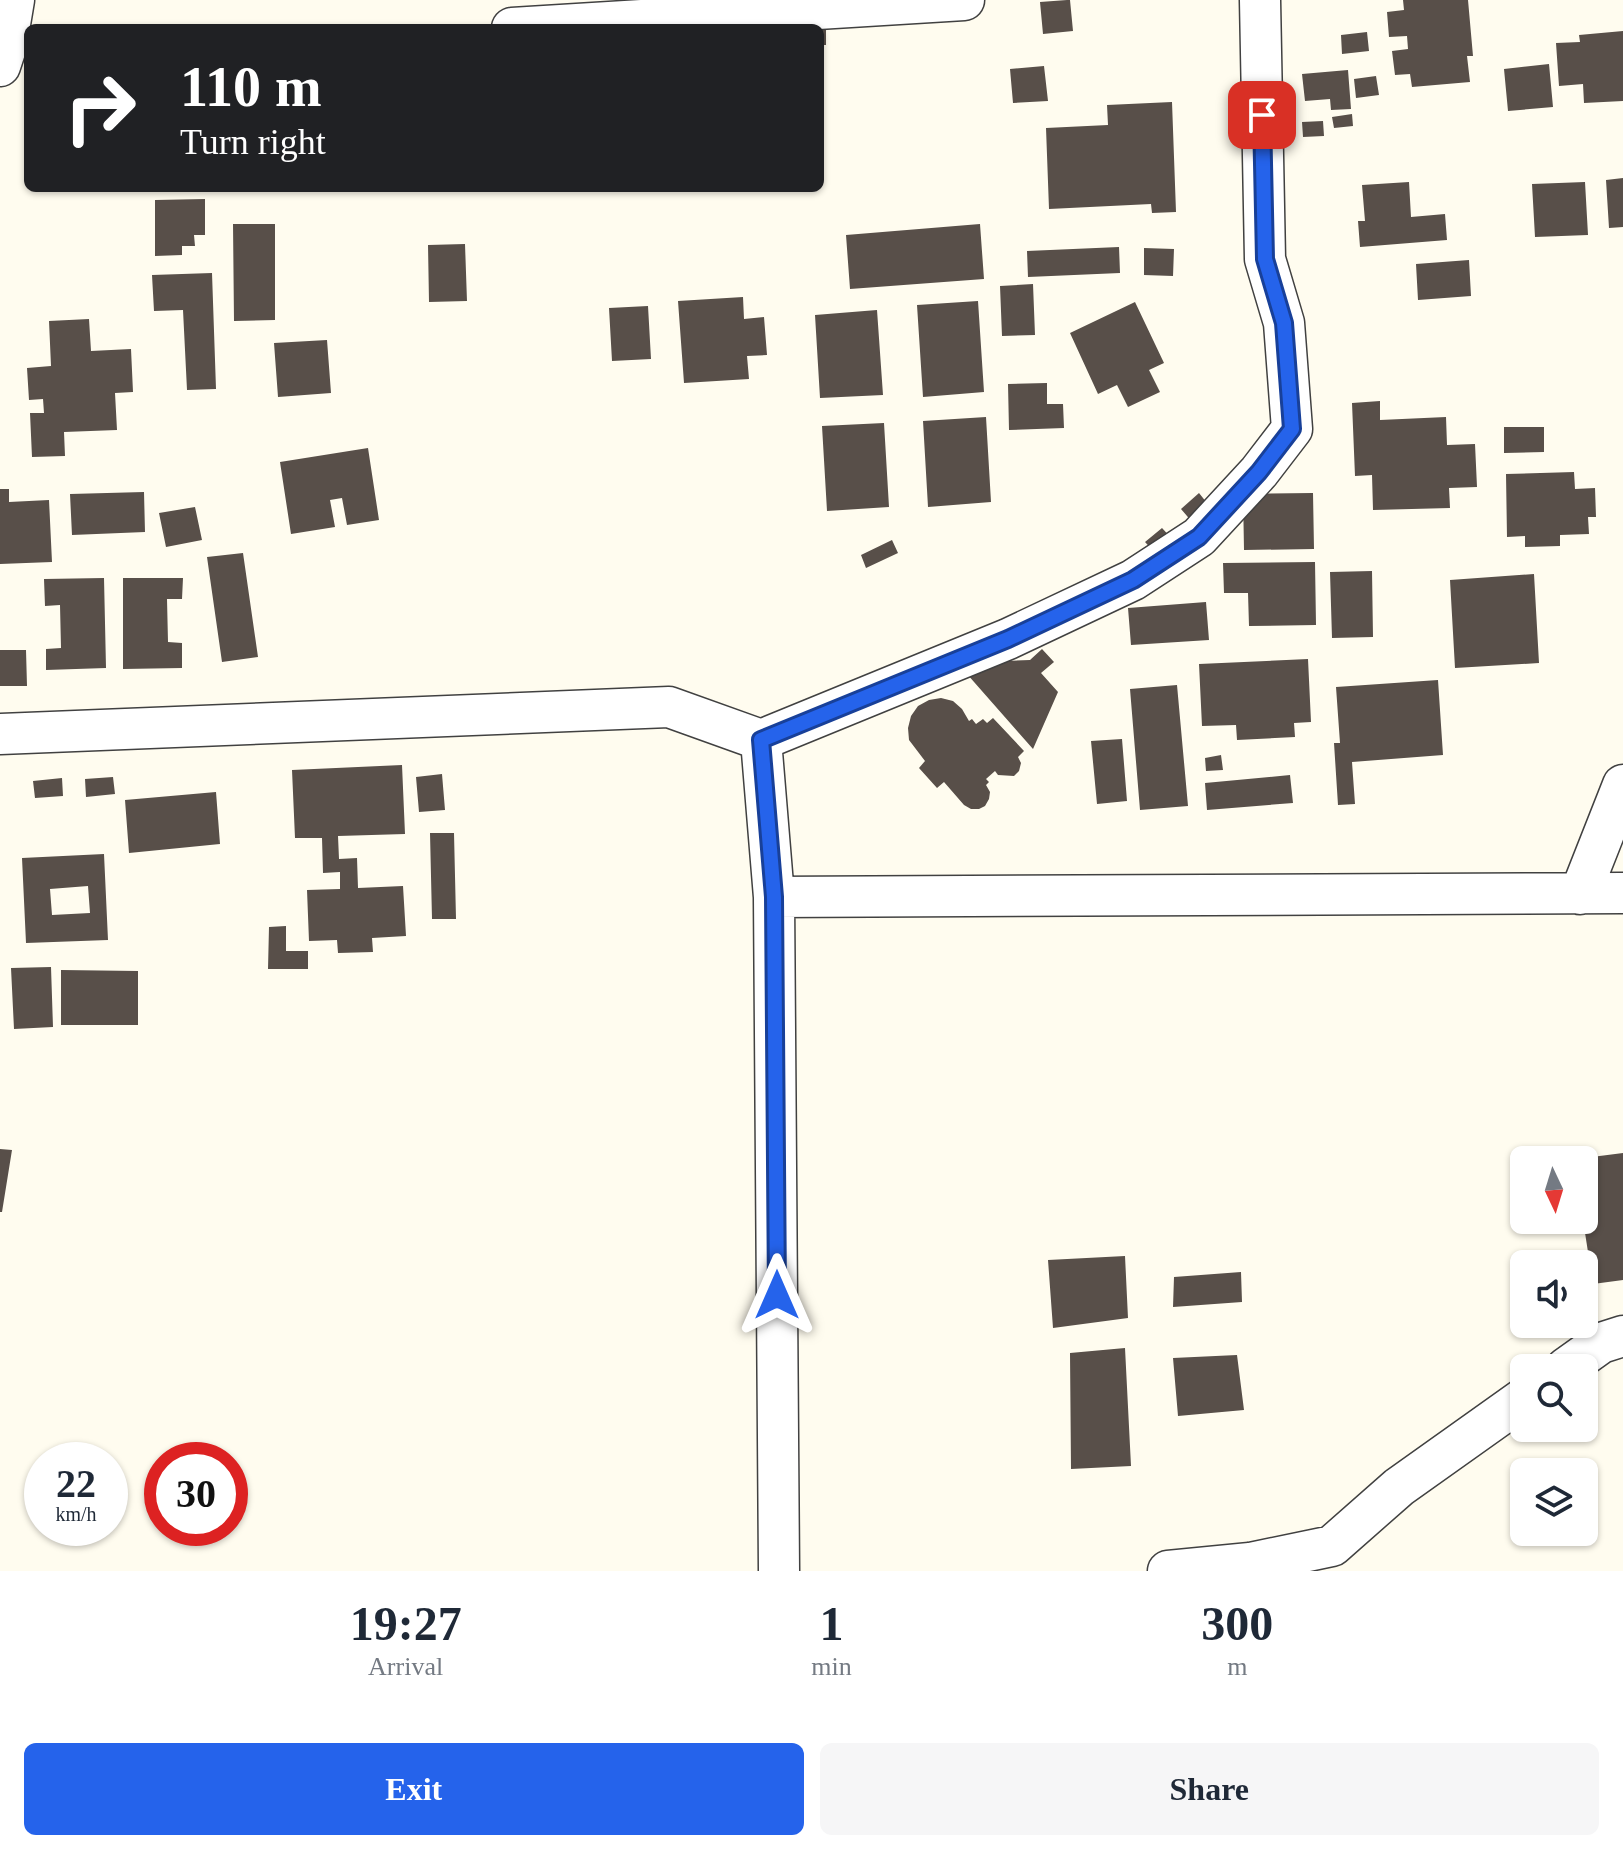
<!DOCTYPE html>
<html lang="en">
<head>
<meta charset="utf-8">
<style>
	body { margin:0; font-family:Georgia,serif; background:#f6f6f7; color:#1f2937; height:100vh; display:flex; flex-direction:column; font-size:30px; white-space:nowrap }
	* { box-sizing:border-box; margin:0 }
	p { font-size:26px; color:#747a83 }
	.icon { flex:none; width:44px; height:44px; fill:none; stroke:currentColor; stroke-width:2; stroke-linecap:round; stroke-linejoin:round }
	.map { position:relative; height:1571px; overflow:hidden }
	.drawer { display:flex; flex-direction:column; background:#fff; flex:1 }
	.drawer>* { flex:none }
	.hud { position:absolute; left:24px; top:24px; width:800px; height:168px; border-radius:12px; box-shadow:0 2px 6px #0004; background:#202124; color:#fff; overflow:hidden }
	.needle { width:52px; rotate:176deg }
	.buttons { position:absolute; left:1510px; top:1146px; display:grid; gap:16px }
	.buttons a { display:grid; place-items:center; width:88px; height:88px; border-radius:12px; background:#fff; box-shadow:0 2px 6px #0004; font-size:40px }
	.speed { position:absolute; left:24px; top:1442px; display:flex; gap:16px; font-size:40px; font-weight:700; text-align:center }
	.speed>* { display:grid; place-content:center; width:104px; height:104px; border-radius:50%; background:#fff; box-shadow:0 2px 6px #0004; line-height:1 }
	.speed small { font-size:20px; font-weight:400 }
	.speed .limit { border:12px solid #d22; background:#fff; color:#111 }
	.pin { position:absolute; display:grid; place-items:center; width:68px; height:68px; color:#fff; margin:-34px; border-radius:16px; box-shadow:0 4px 12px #0006 }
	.me { position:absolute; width:88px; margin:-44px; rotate:0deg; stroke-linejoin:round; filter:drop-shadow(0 0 6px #0008) }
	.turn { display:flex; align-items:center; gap:28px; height:168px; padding:0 24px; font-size:36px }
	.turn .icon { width:104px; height:104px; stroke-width:2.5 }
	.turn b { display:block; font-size:56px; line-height:68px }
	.eta { display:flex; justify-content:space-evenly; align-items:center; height:136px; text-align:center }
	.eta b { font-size:48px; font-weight:700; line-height:56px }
	.action { display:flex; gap:16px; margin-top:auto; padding:16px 24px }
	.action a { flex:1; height:92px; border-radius:12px; background:#2563eb; color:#fff; font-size:32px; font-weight:700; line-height:92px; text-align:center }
	.action a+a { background:#f6f6f7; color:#1f2937 }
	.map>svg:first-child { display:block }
	.building { fill:#584f49; fill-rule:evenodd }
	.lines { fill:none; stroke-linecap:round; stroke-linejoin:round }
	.minor-casing { stroke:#414141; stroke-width:43 }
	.minor { stroke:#fff; stroke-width:40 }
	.route-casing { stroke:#184099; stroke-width:20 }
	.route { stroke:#2563eb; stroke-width:14 }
</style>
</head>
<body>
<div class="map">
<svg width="1623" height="1571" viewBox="0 0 1623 1571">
	<rect width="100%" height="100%" fill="#fffcef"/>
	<path class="building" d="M1067,0H1070L1073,31L1043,34L1040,2Z
		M1403,0H1468L1473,56H1467L1470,82L1412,87L1410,74L1395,75L1392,51L1408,49L1407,36L1389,37L1387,12L1404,10Z
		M826,23V45H820V28Z
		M1623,31V101L1584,103L1583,84L1559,86L1556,43L1580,42L1579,35Z
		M1367,32L1369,51L1342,54L1341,35Z
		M1549,64L1553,107L1508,111L1504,69Z
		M1044,66L1048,101L1013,103L1010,69Z
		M1348,70L1351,109L1331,110L1330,99L1305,101L1302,74Z
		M1376,76L1379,95L1356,98L1354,79Z
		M1172,102L1176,212L1152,213L1151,204L1049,209L1046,128L1108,125L1107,105Z
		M1352,114L1353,126L1334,128L1332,117Z
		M1323,121L1324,136L1303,137L1302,122Z
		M1623,178V227L1609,228L1606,180Z
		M1409,182L1411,217L1445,214L1447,240L1360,247L1358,221H1365L1362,185Z
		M1585,182L1588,235L1535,237L1532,184Z
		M205,199V235H194L195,246H182V255L155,256V200Z
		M233,224H275V320L234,321Z
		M980,224L984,279L850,289L846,235Z
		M465,244L467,301L429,302L428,245Z
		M1119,247L1120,273L1028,277L1027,251Z
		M1144,248L1174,249L1173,276L1144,275Z
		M1469,260L1471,296L1418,300L1416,264Z
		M212,273L216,389L187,390L183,310L154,311L152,275Z
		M1033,284L1035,335L1002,336L1000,286Z
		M743,297L744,319L764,317L767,355L747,356L749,379L684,383L678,301Z
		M978,301L984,392L923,397L917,305Z
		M1135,302L1164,363L1149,370L1160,392L1128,407L1117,385L1098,394L1070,333Z
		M648,306L651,359L612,361L609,308Z
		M877,310L883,395L820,398L815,315Z
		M89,319L91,351L131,349L133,392L115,393L117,430L64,432L65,456L32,457L30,413H44L43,399L29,400L27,368L51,366L49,321Z
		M327,340L331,393L278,397L274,343Z
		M1047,383V404H1063L1064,428L1009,430L1008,384Z
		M1380,401V420L1446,417L1447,445L1475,444L1477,487L1449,488L1450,508L1373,510L1372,475L1355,476L1352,403Z
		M986,417L991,502L928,507L923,421Z
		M884,423L889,507L827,511L822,426Z
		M1504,427H1544V452L1504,453Z
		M368,448L379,520L347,525L342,498L330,500L335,527L291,534L280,462Z
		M1574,472L1575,489L1595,488L1596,517H1588L1589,534L1560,535V546L1525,547V536L1507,537L1506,474Z
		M0,489H9V502L49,500L52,562L0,564Z
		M144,492L145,532L72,535L70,494Z
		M1199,493L1211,508L1193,523L1181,509Z
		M1313,493L1314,549L1244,550L1243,494Z
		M195,507L202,540L166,547L159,513Z
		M1162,528L1175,542L1159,557L1145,542Z
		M892,540L898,553L866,568L861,555Z
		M243,553L258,657L222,662L207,557Z
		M1315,562L1316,625L1249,626L1248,593H1224L1223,563Z
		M1372,571L1373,637L1332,638L1330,572Z
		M1534,574L1539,663L1455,668L1450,580Z
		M104,578L106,668L46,670V649L61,648L60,605L45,606L44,579Z
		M123,578H183L182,599H167L168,642L182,643V668L123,669Z
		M1206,602L1209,640L1131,645L1128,608Z
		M1042,649L1054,662L1041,673L1058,692L1033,749L967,674L981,662L1030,660Z
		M0,650H26L27,686H0Z
		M1308,659L1311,722L1294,723L1295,737L1237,740L1236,725L1202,726L1199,664Z
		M1438,680L1443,755L1352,762L1355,804L1338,805L1334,743H1340L1336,687Z
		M1177,685L1188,806L1140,810L1130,689Z
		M941,698L953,701L962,709L969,721L972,719L976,724L983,719L987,723L993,718L1024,751L1018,757L1021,763L1019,771L1014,776L998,775L995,771L986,779L989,782L986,785L990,792L989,799L985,806L979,809H971L964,805L944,782L937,788L919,768L925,761L909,740L908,728L911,716L918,706L929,700Z
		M1122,739L1127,801L1097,804L1091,741Z
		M1221,755L1223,770L1206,771L1205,758Z
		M402,765L405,834L338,836L339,859L357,858L358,888L403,886L406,936L372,938L373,952L338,953L337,940L309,941L307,890L340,889V872L323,873L322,838H295L292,770Z
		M442,774L445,810L419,812L416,777Z
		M1290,775L1293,803L1207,810L1205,783Z
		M113,777L115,794L86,797L85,779Z
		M62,778L63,796L35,798L33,781Z
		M216,792L220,844L129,853L125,800Z
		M430,833H454L456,919H432Z
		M104,854L108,940L26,943L22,858ZM88,886L90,913L52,915L50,889Z
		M286,926V951H308V969H268L269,927Z
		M51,967L53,1027L14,1029L11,968Z
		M61,970L138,971V1025H61Z
		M0,1149L12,1150L2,1212H0Z
		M1623,1153V1280L1593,1284L1583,1220L1584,1158Z
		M1125,1256L1128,1318L1053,1328L1048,1260Z
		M1241,1272L1242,1302L1173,1307L1174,1277Z
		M1125,1348L1131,1466L1071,1469L1070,1353Z
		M1237,1355L1244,1410L1178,1416L1173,1358Z"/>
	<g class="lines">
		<defs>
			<path id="minor" d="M512,28L964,0
				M0,66L6,48L14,0
				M0,734L669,707L761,740L774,897L779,1571
				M761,740L1008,639L1133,580L1199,537L1259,472L1292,429L1284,323L1265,259L1260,0
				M1580,894L1623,785
				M774,897L1623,893
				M1566,1368L1601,1343L1623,1336
				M1168,1571L1250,1563L1332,1546L1399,1487L1524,1398"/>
		</defs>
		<use href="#minor" class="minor-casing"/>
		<use href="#minor" class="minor"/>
	</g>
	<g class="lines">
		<defs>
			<path id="route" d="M777,1295L774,897L761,740L1008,639L1133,580L1199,537L1259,472L1292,429L1284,323L1265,259L1262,115"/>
		</defs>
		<use href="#route" class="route-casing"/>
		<use href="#route" class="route"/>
	</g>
</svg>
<div class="buttons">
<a><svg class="needle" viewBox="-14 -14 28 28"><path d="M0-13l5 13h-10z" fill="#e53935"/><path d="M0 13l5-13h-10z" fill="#747a83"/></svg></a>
<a><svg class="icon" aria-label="sound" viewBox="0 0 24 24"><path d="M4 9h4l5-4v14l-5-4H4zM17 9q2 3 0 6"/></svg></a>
<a><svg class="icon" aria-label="search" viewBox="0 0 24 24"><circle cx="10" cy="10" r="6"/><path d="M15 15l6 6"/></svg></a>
<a><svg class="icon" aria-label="layers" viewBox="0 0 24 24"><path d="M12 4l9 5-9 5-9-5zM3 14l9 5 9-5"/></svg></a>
</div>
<div class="speed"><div>22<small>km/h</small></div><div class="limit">30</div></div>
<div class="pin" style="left:1262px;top:115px;background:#d93025"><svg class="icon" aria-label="arrive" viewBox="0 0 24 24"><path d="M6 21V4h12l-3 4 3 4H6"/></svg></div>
<svg class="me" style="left:777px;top:1295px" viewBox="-20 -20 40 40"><path d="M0-17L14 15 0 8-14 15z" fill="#2563eb" stroke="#fff" stroke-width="4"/></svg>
<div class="hud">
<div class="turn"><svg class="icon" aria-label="right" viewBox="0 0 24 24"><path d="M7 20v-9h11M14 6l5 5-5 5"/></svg><div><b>110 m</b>Turn right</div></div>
</div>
</div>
<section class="drawer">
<div class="eta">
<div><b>19:27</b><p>Arrival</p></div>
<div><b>1</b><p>min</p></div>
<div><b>300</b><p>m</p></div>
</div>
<div class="action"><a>Exit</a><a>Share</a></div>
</section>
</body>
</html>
